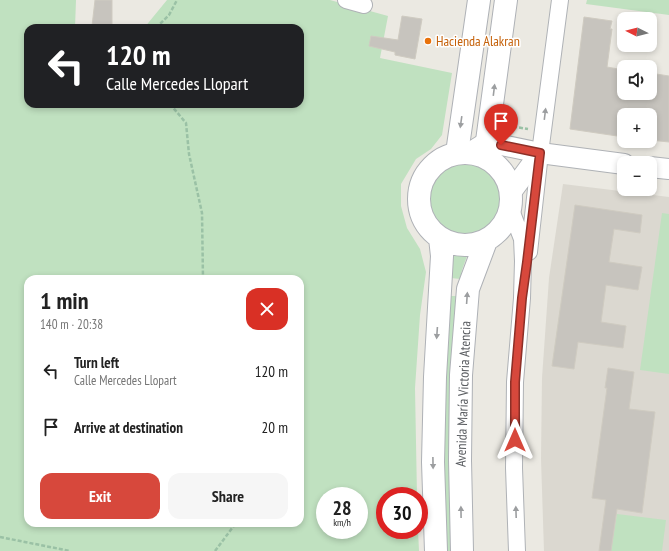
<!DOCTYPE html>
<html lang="en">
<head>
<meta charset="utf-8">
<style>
	body { margin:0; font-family:"PT Sans Narrow",sans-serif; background:#f6f6f6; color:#222; height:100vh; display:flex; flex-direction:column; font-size:15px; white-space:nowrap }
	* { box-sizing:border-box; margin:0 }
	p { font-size:13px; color:#767676 }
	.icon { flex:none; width:22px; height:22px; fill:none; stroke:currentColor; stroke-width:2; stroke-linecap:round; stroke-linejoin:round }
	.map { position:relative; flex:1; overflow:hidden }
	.drawer { position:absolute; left:24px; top:275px; width:280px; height:252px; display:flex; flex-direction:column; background:#fff; border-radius:12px; box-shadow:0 2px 6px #0003 }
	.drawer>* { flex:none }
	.hud { position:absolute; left:24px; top:24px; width:280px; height:84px; border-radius:12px; box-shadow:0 2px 6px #0003; background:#202124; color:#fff; overflow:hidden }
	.needle { width:26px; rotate:276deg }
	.buttons { position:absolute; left:617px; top:12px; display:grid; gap:8px }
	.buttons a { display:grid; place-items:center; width:40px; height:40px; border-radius:8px; background:#fff; box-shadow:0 2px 6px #0003; font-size:20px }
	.speed { position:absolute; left:316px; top:487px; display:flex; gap:8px; font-size:20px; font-weight:700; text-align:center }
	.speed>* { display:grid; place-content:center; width:52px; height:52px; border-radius:50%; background:#fff; box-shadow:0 2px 6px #0003; line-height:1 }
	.speed small { font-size:10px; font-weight:400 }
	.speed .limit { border:6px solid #d22; background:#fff; color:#111 }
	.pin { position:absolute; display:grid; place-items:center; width:34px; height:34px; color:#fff; margin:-41px -17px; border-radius:50% 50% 50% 0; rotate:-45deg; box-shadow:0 0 4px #0007 }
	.pin .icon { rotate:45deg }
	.me { position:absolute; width:44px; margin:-22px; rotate:0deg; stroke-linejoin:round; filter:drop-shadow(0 0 3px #0008) }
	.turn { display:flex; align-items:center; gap:14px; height:84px; padding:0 16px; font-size:18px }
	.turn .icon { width:52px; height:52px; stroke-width:2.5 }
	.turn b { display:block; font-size:28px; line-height:34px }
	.round { display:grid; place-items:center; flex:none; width:42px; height:42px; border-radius:12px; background:#f6f6f6 }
	.headline { display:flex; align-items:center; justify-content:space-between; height:68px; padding:0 16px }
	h1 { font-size:24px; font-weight:700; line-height:30px }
	.cta { display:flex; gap:8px; margin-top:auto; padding:8px 16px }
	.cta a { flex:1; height:46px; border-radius:12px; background:#d7483c; color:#fff; font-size:16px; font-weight:700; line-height:46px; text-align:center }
	.cta a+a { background:#f6f6f6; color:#222 }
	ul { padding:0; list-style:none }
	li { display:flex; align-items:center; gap:12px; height:56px; padding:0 16px }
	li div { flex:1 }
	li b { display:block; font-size:15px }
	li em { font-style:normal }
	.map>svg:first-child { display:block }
	.education { fill:#dbd8d0 }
	.green { fill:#c0e1c0; fill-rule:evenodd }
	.building { fill:#c7c4be; stroke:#cfcbc1 }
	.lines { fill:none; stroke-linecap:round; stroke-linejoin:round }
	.minor-casing { stroke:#afb2b6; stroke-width:18 }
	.tertiary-casing { stroke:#afb2b6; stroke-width:22 }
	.secondary-casing { stroke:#aeb1b6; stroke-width:24 }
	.path { stroke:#9ac1a5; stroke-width:2.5; stroke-dasharray:4 2; stroke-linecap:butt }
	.minor { stroke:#fff; stroke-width:16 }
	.tertiary { stroke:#fff; stroke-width:20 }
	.secondary { stroke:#fff; stroke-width:22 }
	.oneway { fill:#9c9ea0 }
	.route-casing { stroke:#8c2f27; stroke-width:10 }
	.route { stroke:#d7483c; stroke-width:7 }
	.food-dot { fill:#e8710a; stroke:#fff; stroke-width:1.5 }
	.labels { text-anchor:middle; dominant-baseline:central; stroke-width:3; stroke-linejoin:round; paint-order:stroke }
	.food-label { font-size:14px; fill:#c56008; stroke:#fff; text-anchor:start }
	.street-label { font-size:14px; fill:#5a5d61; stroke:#fff }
</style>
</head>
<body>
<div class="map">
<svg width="669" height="551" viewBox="0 0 669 551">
	<rect width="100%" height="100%" fill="#ebe9e2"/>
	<path class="education" d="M563,184L669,197V551H544L541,459L542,378L549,278Z"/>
	<path class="green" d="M0,0H76L75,28H28V104H300V28H144L167,0H330L388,16L380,58L452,73L442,135L431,149L416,159L401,184V206L407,228L420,249L426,272L420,315L415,388L417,496H385V530H418L419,551H0ZM28,279H300V523H28ZM325,496H359V530H325Z
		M587,0H669V15L586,4Z
		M429 200a36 36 0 1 1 72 0a36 36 0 1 1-72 0Z
		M662,213L669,214V374L640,370Z
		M450,254L467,256L462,270L460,279L451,278Z
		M449,296H458L453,551H444L442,467Z
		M617,514L666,520L662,551H611Z"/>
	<path class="building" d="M95,0H112V26H92Z
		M402,16L422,19L415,59L395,55V52L369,46L371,36L398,40Z
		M584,17L612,21L610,29H612L607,67L624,70V93H650V73L669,76V142L650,140V115H624V137L570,129Z
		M575,205L642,215L640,233L614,229L609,262L642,267L638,290L606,285L601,322L626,326L623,348L578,342L574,369L552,366Z
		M608,368L634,372L629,409L655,412L642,513L617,509L611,551H599L606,500L592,498L607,388H605Z"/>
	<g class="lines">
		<defs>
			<path id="minor" d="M346,0L364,5
				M511,210L522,239L523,261L522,298L515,382L514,468L517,551
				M529,252L540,153L560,0"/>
			<path id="tertiary" d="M471,152L487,142L540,153L624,164
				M650,167L669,169
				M512,191L540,153"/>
			<path id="secondary" d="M419 199a46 46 0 1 1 92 0a46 46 0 1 1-92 0Z
				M457,153L479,0
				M485,156L506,0
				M436,551L433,462L435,377L442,256L440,238
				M462,551L460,460L461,375L468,289L486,241"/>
		</defs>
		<use href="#minor" class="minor-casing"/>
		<use href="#tertiary" class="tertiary-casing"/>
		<use href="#secondary" class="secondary-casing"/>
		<path class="path" d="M156,28L169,15L177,0
			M170,104L186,123L189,154L202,213L203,279
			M508,124L510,126L528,129
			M0,537L70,551
			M215,551L236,523"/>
		<use href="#minor" class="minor"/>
		<use href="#tertiary" class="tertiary"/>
		<use href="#secondary" class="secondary"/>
	</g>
	<defs><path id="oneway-solid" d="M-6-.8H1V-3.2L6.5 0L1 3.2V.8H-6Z"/></defs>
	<g class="oneway">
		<use href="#oneway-solid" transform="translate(494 90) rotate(-83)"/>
		<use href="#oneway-solid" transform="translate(545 114) rotate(-83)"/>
		<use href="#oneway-solid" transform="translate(461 122) rotate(98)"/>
		<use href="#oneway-solid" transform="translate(467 298) rotate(-86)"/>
		<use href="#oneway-solid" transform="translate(437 333) rotate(94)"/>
		<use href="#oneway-solid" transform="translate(433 463) rotate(89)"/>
		<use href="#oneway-solid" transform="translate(461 512) rotate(-91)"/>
		<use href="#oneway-solid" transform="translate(516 512) rotate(-92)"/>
	</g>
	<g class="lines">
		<defs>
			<path id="route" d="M501,145L540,153L527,262L522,298L515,382V440"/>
		</defs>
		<use href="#route" class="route-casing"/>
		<use href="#route" class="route"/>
	</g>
	<circle class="food-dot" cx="428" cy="41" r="4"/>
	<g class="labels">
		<g class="food-label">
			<text x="436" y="41">Hacienda Alakran</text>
		</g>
		<g class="street-label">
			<text transform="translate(463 394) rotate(-88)">Avenida María Victoria Atencia</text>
		</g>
	</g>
</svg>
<div class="buttons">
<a><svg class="needle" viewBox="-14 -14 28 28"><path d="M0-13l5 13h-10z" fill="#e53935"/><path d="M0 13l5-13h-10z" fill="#767676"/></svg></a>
<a><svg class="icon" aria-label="sound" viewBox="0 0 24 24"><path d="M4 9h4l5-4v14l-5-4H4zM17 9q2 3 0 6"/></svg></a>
<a>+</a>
<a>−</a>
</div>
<div class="speed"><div>28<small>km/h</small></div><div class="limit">30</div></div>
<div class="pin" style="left:501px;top:145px;background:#d93025"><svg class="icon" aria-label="arrive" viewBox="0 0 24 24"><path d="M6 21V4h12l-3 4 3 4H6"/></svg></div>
<svg class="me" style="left:515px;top:440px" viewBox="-20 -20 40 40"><path d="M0-17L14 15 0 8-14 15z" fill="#d7483c" stroke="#fff" stroke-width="4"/></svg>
<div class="hud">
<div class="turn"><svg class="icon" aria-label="left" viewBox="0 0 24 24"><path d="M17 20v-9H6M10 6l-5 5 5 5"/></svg><div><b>120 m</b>Calle Mercedes Llopart</div></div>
</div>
<section class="drawer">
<div class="headline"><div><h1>1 min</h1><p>140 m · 20:38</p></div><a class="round" style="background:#d93025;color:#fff"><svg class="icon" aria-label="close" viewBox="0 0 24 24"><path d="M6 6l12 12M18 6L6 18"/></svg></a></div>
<ul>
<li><svg class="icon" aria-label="left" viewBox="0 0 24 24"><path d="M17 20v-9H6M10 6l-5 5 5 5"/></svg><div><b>Turn left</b><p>Calle Mercedes Llopart</p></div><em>120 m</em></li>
<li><svg class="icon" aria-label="arrive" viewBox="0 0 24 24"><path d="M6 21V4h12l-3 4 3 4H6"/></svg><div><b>Arrive at destination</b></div><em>20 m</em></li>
</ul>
<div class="cta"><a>Exit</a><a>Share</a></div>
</section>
</div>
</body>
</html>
